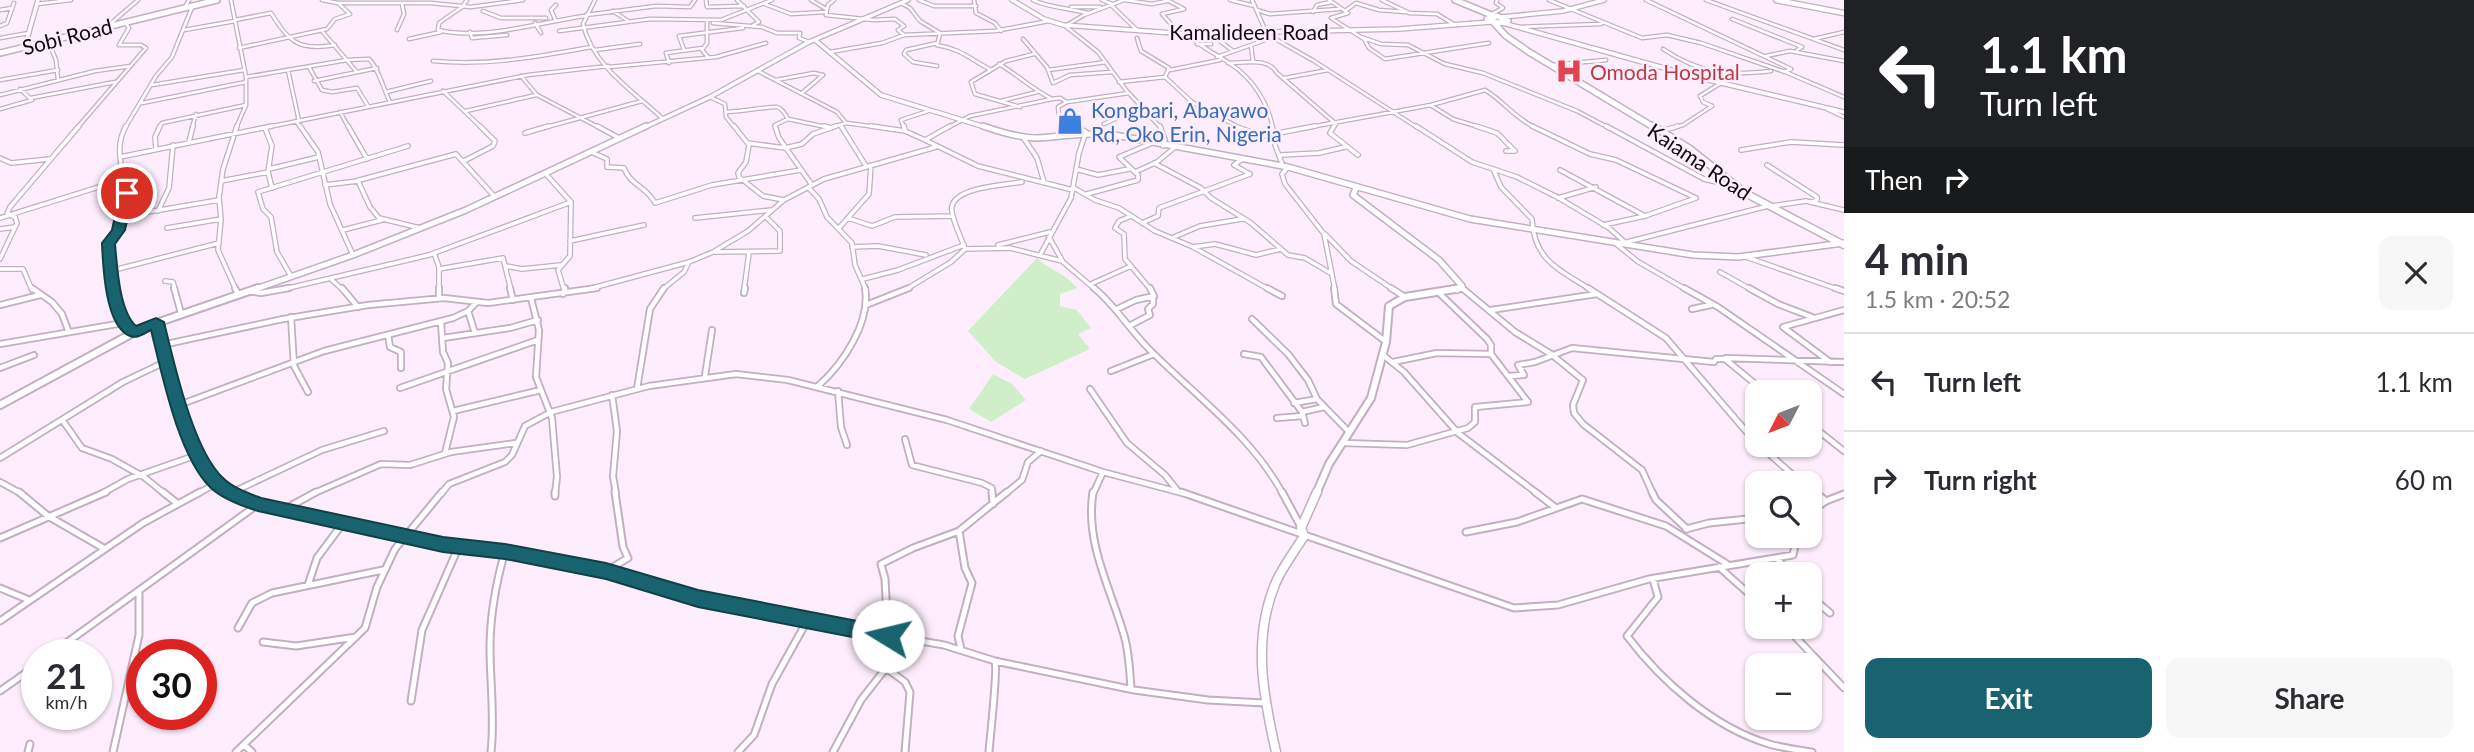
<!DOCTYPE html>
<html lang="en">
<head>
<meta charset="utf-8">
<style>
	body { margin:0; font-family:Lato,sans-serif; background:#f7f7f7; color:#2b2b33; height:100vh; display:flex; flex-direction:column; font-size:26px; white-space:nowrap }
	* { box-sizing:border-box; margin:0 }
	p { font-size:23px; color:#7c7c81 }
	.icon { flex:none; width:38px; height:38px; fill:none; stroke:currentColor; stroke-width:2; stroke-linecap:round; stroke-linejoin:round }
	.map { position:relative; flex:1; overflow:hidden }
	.side { display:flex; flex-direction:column; background:#fff; width:630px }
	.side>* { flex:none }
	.hud { background:#202124; color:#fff; overflow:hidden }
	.needle { width:46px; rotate:228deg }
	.fabs { position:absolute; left:1745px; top:380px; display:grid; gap:14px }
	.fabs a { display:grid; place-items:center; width:77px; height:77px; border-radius:14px; background:#fff; box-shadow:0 2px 5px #0004; font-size:35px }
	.speed { position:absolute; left:21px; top:639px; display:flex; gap:14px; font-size:35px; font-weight:700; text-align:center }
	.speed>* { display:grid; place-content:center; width:91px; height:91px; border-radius:50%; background:#fff; box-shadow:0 2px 5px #0004; line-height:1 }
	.speed small { font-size:18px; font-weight:400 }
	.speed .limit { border:10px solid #d22; background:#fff; color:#111 }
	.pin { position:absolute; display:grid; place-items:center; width:60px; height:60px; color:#fff; margin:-30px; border:4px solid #fff; border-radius:50%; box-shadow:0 2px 7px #0007 }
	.me { position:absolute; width:77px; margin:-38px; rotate:279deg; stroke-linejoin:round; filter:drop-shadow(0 0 5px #0008) }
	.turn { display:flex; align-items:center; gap:24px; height:147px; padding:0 21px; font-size:32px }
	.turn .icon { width:91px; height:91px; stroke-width:2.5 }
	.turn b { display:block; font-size:49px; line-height:60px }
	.then { display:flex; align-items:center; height:66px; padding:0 21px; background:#0003; gap:14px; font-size:26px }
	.round { display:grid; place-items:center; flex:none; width:74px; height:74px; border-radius:14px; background:#f7f7f7 }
	.headline { display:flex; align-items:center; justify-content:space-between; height:119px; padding:0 21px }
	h1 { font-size:42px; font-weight:700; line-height:52px }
	.button { display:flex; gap:14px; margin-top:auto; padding:14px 21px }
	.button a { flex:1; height:80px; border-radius:14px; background:#18636f; color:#fff; font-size:28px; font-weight:700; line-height:80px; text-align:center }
	.button a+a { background:#f7f7f7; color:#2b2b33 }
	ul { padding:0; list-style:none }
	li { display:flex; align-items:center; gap:21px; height:98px; padding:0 21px; border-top:2px solid #e1e1e2 }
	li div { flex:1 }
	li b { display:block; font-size:26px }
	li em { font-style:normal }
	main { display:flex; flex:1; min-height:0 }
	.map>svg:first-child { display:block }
	.green { fill:#ceefc7 }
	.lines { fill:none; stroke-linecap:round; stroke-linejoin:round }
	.minor-far3-casing { stroke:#c2afc1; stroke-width:5 }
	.minor-far2-casing { stroke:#c2afc1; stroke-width:6 }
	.minor-far1-casing { stroke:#c2afc1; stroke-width:8 }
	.minor-casing { stroke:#c2afc1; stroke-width:9 }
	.tertiary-far3-casing { stroke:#c2afc1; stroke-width:6 }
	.tertiary-far2-casing { stroke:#c2afc1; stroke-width:8 }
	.tertiary-far1-casing { stroke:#c2afc1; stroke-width:10 }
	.tertiary-casing { stroke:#c2afc1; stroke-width:11 }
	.primary-casing { stroke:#c2afc1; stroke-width:7 }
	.trunk-far1-casing { stroke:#c2afc1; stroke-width:8 }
	.trunk-casing { stroke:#c2afc1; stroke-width:9 }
	.minor-far3 { stroke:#fff; stroke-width:2.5 }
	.minor-far2 { stroke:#fff; stroke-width:3.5 }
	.minor-far1 { stroke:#fff; stroke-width:4.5 }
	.minor { stroke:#fff; stroke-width:5 }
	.tertiary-far3 { stroke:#fff; stroke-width:3.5 }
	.tertiary-far2 { stroke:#fff; stroke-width:5 }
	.tertiary-far1 { stroke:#fff; stroke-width:6 }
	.tertiary { stroke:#fff; stroke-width:8 }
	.primary { stroke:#fff; stroke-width:4.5 }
	.trunk-far1 { stroke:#fff; stroke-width:5 }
	.trunk { stroke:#fff; stroke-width:6 }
	.route { fill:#18636f; stroke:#104048; stroke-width:2 }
	.labels { text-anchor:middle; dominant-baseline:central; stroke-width:5; stroke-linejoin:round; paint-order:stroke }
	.far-street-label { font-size:21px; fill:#100a10; stroke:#feeefd }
	.far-health-label { font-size:21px; fill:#be3a42; stroke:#feeefd; text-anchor:start }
	.far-shop-label { font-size:21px; fill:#366cbe; stroke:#feeefd; text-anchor:start }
</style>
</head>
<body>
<main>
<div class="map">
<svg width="1844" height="752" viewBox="0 0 1844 752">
	<rect width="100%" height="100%" fill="#feeefd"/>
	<path class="green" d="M1037,258C1050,271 1066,273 1077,288L1060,294V306L1077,310L1091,328L1078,334L1090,349L1025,379L996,362L968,331Z
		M993,374L1012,384L1026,400L991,422L969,409Z"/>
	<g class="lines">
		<defs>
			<path id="minor-far3" d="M231,0L246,77V105L236,128
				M322,0L338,3H431L471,7L523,0
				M467,0L462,7L439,23L438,30C484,41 539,22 585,16
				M595,0L583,24C592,65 633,91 662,118
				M706,0L707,7L744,6
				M737,0L759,22L753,25
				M811,0L826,9
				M834,0L828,5L826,15L874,20L895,19L904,26L898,30L904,35
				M919,0L934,6H976
				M974,0L976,13L995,23L1001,31
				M1033,0C1050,8 1069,8 1087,13
				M1102,0L1112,4
				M1125,0L1152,4L1167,1
				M1167,0L1184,9L1162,14L1179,33
				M1230,0L1255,6
				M1252,0L1266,32
				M1329,0L1348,13L1331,18L1364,39L1369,48L1385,59L1489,43
				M1382,0L1409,13L1437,14L1455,25
				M1549,0L1642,38L1667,35L1701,43L1788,73L1844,97
				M1646,0L1791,69L1784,72
				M1706,0L1844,50
				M901,3L910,8L920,21L940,33
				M37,4L71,0
				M765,4L791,14L825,12
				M1111,5L1137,30
				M185,7L189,0
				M1071,7H1100
				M0,10L12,8
				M1257,10L1270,14L1339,9
				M483,11L501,18H546
				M613,11L628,21
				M1345,11L1356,3L1379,10L1406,12
				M1313,12L1317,5L1331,2
				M586,15L656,6L690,7L695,0
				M1490,15L1503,8L1496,3L1497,0
				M555,19L551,10L556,5
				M1732,19L1802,47L1797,50
				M235,20L271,13C290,43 299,51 335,45
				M707,21V43L702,50L708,57
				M535,23L541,33
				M713,23L762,27L777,33H800L799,38L809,42
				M109,25L138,0
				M1064,25L1098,52L1126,90L1161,128
				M1067,25L1084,15L1124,0
				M0,26L7,23L14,3
				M1518,27L1601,24
				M184,30L235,21
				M397,30L404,14L402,4
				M322,31L356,71
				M559,31L650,19L721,20L772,0
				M470,32L472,38L507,35
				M1263,32L1314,61L1418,128
				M940,34L937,45C961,49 970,59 991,70
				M1187,34C1201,48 1217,54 1232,65C1253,79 1268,103 1273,128
				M1361,37L1381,44L1408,45L1445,64L1483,73L1577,111L1609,128
				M0,38L29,33
				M1137,38L1141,51L1169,68L1165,77
				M1216,38L1233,51
				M409,39L441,32
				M1023,39L1047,67L1053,83L1070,75L1112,72
				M1814,39L1844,32
				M48,41L56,60L58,80
				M937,43L906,50L904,54L913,62L937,66
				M1197,44H1211
				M1251,45L1253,62
				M239,48L327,29L335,19L350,14L338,3
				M1663,49C1701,74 1727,76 1771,71
				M595,50L640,44
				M684,50L679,36L743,28
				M830,52L882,43L904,35L995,31L1049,21
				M1766,56L1790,51L1844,61
				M1217,57L1271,38
				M433,61C488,66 537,57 591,47
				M669,63L666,53L703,48
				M1228,63C1245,63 1268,57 1277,73L1336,124L1333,128
				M999,64C1018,75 1032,89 1052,99
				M1553,65L1606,60
				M309,67L322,90L332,92L357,88L368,106
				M609,67L716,57L766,43
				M288,70L299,121
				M1048,70L1106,62
				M1170,70L1220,60
				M758,71L837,112L846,123
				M521,76L537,95L600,128
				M246,77L347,60L369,59C379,69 383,88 390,102
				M1165,77L1192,102L1240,128
				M1285,78L1328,70
				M0,80L58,70
				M776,80L814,73L822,75
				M314,81L377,68
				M1119,82L1165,77
				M152,85L244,70
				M443,91L482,128
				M386,92L431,81
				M802,93L823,75
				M0,95L95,71L131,66
				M710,97L725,104L726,117L735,128
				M31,98L115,82
				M1001,101L1037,92
				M142,103L246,82
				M1432,106L1453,119L1482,128
				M1712,106L1703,102L1700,96L1721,83
				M1020,107L975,94L971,82L1006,61L1034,54
				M0,109L32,100L20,89
				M1827,109L1844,117
				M466,111L536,95
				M340,112L349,128
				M726,112C737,112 772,106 777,107C783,109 785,114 788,119
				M296,121L301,128
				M1104,124L1121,116L1146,111
				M77,128L146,48L141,45H119L129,28L125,22
				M125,128L156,76L172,57L193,5
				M159,128L162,123L246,105
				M192,128L196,114
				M263,128L528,75L608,66
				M543,128L642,101
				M776,128L775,125L788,119L831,128
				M830,128L846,123L884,128
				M904,128L901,120L928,111
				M947,128L970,116L1052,99L1060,98L1067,102
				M1080,128L1059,115L1058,107L1067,102L1129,93
				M1305,128L1431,105L1485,90C1505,102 1513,117 1536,128
				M1672,128L1683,125L1712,106"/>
			<path id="minor-far2" d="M300,126L318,152L330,204L353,255
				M348,126L367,159
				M597,126L619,138
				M734,126L749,145L746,162L738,173L739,177L763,196L784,200
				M775,126L779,138L812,185
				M824,126L831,128
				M841,126L866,166
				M871,126L905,131L925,140
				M904,126L905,130
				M950,126L925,140L978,166L1073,190
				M1160,126L1165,140L1163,146
				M1234,126L1263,136L1315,126
				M1272,126L1275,145L1283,166
				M1334,126L1330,133L1358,155
				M1416,126L1472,162L1517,177L1559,198L1609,228L1628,245
				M1476,126L1497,133L1515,151H1506
				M1532,126L1590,154L1616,160L1696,198L1645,216L1603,225
				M1606,126L1704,179L1734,186
				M265,128L272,146L268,172L272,188
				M1662,131L1678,126
				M525,133L549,126
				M1023,137L1037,158L1044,182
				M189,142L193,126
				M748,143L785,148L802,144L813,134L836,126
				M156,149L155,137L160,126
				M1741,150L1791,142L1844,145
				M591,152L607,159V167L624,168C630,185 647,187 655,203L712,185L801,170
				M1281,155L1319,153L1345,147
				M120,157L272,126
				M0,158L11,163L50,159
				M1241,160L1234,165L1250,174
				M464,161L493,146L495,141L480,126
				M1154,163L1201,188L1211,198L1251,223L1288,255L1305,258L1332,274
				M1767,165L1817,197V200L1812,202
				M1288,167L1282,174L1285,184L1324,234L1335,290
				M269,169L319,157
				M1076,169L1098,175L1129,169
				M1560,170L1645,216
				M1494,171L1501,187L1532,219C1534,261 1559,269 1591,290
				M1135,172L1157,162L1174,148
				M545,173L571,202L570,256L558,270L564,290
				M221,181L268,172
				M356,181L456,154L495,197
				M325,185L358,181L370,207L379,218L420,228
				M808,187L819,199L827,217L852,243L855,265L866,290
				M1074,188L1095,200L1119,208L1155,231L1193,247L1270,290
				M1087,194L1138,180V175L1119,157L1152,143
				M1558,198L1596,187
				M1772,206L1806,201L1844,210
				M158,211L169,188L173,145
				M124,216L219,200
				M0,218L124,179
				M695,218L772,210
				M848,218L872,226L895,217L953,216
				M1142,223L1158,216L1159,208L1250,174
				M167,228L221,219
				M839,228L869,194L871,165
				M0,229L15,227
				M343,230L382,220
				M1325,234L1351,261L1394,290
				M1049,237L1063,262L1096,290
				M1174,237L1200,226L1242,219
				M570,241L644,225
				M1627,242L1768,206
				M1615,243L1637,261L1687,290
				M998,245L1050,232
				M852,247L878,246L926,255
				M1193,247L1215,244L1256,255L1281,249
				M965,249C961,237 954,224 952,212C947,187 1005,185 1022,182
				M714,252L780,251V231L766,217
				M434,253L439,267V290
				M1040,255L1071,198L1079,153L1086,132L1077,126
				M1746,257L1840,290
				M0,259L17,223L15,217L7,214L10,207L79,126
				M506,266L522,269L561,265
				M1131,266L1151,290
				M0,269H23L32,290
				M439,269L503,258L511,290
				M110,271L219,243
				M1720,272L1752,290
				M291,276L277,252L271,217L263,209L258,192L408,146
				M863,279L898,270L964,245
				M332,280L343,290
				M165,281L173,282L175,290
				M1091,284L1131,266L1125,259L1124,234L1115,228L1119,221L1131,216
				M114,290L108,243C147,200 105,162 126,126
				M236,290L218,250L221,219L219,197L223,169L237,126
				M280,290L429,255L571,202
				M585,290L689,262L713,252L748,231L784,200L824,179L936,147
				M662,290L684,272L689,262
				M744,290L749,253
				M905,290L951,262L965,249L1010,248L1062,261"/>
			<path id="minor-far1" d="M32,288L52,302L62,314L68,330
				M114,288L123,323
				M174,288L181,313
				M235,288L238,294
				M342,288L358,307
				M439,288V298
				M510,288L513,300
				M1094,288C1115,305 1129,329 1148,348C1194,395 1251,435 1283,494
				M1267,288L1282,296
				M1334,288L1336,304L1385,341
				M1391,288L1405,297
				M1462,288L1515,332L1551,354L1583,380L1573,405L1574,413L1583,424L1642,470L1653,494
				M1588,288L1666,338L1757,444
				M1684,288L1718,307L1844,394
				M1749,288L1778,304L1812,317
				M1835,288L1844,291
				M247,291L261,293L289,288
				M744,293L745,288
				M563,294L565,288
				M531,298L539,330L536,377L552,418L557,477L555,494
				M0,305L40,295
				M866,305L909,288
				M1117,309L1136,300L1154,296L1150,288
				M1692,309L1711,305
				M1491,310L1597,294
				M468,311L475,333
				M291,317L294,366L308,392
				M1252,319L1288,354L1308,380L1317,399L1349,432
				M441,322L443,352L448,363L446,389L454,417L445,453
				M156,323C166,362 187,460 218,484C224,488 231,491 237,494
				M1131,325L1150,315L1148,309L1153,304V297
				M388,335L390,347L401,352V368
				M443,338L510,328L538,320
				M0,344L123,323L134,332
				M162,345L283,319L368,305L444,298L488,303L597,288
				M1244,354L1261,357L1302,412
				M1383,355L1404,372L1458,433L1538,494
				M1726,358L1844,362
				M1725,359L1765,392
				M1393,362L1437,353L1491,354
				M1830,362L1783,327L1844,310
				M0,368L34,355
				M1111,371L1154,354
				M705,376L712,330
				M1509,376L1524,375L1518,365L1535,362L1572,348L1714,362L1716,359H1725
				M818,386C843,364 871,322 865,288
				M400,388L538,340
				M637,389L650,309L664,288
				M1090,389L1127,443L1165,475L1177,490
				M838,391L841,427L847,445
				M612,395L617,431L613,476L616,494
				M1294,403L1317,399
				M179,405L324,351L453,318L468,311L475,304
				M453,411L541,390
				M1277,418L1303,416
				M63,421L82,448L112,459L144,477L165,494
				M1305,423L1302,412L1324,407
				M1810,424L1844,451
				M905,439L912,465L982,483L992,488V494
				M1343,443L1407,445L1468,428L1475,422V407L1528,402L1491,354V345L1487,339L1438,292
				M1758,444L1802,483
				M0,458L123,382L167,361
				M0,482L22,494
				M1810,488L1817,494
				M233,492L322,450L384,431
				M101,494L128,479L197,455
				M197,494L217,483
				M312,494L381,464L410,465L451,452L516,443
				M441,494L449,484L505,462L512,455L525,426L551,412L649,386L736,374L788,380L947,420L1103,472L1186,494
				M1005,494L1022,480L1028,462L1041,451
				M1093,494L1103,472"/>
			<path id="minor" d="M19,492L48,516L105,549
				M163,492L178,504
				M234,492L258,505L443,544L505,551L606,571L698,598L775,616L944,645L995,661L1134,690L1208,700L1264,703
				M992,492L993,504
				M1093,492C1085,543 1110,587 1124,635C1129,652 1130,671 1131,689
				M1181,492L1514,608L1558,605L1649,579L1793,555L1797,536
				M1282,492L1301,527
				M1535,492L1556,508
				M1652,492L1656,500L1687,529
				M1815,492L1826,501
				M555,496V492
				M285,509L316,492
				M1810,512L1826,501L1844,494
				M1686,529L1709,523L1757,518
				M1466,532L1517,522L1582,499L1666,526L1727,564
				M0,538L106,492
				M1777,558L1789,574
				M1719,567L1757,601
				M606,571L628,558L623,547L615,492
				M1653,579L1658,597L1627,636C1662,682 1713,727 1769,744C1783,748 1798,750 1812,752
				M308,585L317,558L343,523
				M0,588L29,600
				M1810,596L1830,613
				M0,621L143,523L200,492
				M1785,626L1844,688
				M238,628L252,603L272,593L383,570
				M888,636L885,579L881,564L913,548L959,531
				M263,642L296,646L356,637
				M961,649L958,636L972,583L965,568L959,531L1007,492
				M51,654L257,505
				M886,668L905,682L910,692L905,752
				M0,691L37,665
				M411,701L422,630L459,546
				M244,745L252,752
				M28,752L30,744
				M113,752L139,635V592
				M236,752L365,628L377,587L395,549L442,492
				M491,752C495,717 490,683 490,648C490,615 496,583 505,551
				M738,752L754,735L772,684L807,621
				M833,752L861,700L886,668L894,637
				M989,752C990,737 998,670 995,662"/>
			<path id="tertiary-far3" d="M1012,0L1044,19L1063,25L1187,34L1399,29L1491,22
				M1502,17L1563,11L1604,0
				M1503,23L1696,77L1844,112
				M815,40L881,95L988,128
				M25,46L38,0
				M643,128L710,97L809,42L908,0"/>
			<path id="tertiary-far2" d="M983,126C1000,132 1019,138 1037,138C1062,137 1084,132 1109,134L1288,167L1470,219L1693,255L1738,257L1843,243
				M1356,188L1353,195L1439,260L1462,286L1457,290
				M253,290L353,255L466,210L646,126"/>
			<path id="tertiary-far1" d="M0,405L142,328L258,288
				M1316,494L1329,464L1371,398L1386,342L1389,306L1405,297L1461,288"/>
			<path id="tertiary" d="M1276,752C1263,695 1252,638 1276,582C1283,566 1295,551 1304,536L1301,528L1317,492"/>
			<path id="primary" d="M1776,0L1844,13"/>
			<path id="trunk-far1" d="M1455,0L1494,16
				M1497,16L1508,21L1498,23L1487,19Z
				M1493,22L1506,36L1529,52L1655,128
				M0,53L217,0"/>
			<path id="trunk" d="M1653,126L1690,149L1745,193L1844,245"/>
		</defs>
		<use href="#minor-far3" class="minor-far3-casing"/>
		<use href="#minor-far2" class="minor-far2-casing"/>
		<use href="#minor-far1" class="minor-far1-casing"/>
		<use href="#minor" class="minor-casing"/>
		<use href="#tertiary-far3" class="tertiary-far3-casing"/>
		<use href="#tertiary-far2" class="tertiary-far2-casing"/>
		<use href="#tertiary-far1" class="tertiary-far1-casing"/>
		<use href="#tertiary" class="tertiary-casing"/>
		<use href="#primary" class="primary-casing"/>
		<use href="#trunk-far1" class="trunk-far1-casing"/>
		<use href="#trunk" class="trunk-casing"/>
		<use href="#minor-far3" class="minor-far3"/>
		<use href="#minor-far2" class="minor-far2"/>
		<use href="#minor-far1" class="minor-far1"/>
		<use href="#minor" class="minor"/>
		<use href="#tertiary-far3" class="tertiary-far3"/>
		<use href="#tertiary-far2" class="tertiary-far2"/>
		<use href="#tertiary-far1" class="tertiary-far1"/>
		<use href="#tertiary" class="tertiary"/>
		<use href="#primary" class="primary"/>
		<use href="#trunk-far1" class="trunk-far1"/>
		<use href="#trunk" class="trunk"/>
	</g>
	<path class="route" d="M127,190L133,193L125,230L115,244C117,265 119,311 136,326L156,318L164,322C174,363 193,450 223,478C233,488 248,493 261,498L443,537L505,544L606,563L698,590L888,627L895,630L898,636L895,642L888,644L698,607L606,579L505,559L443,552L258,511C242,506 222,499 210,487C178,455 162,374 151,330C145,333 137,339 130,336C105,326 103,266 102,243L112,230L120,193Z"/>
	<defs>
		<symbol id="hospital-bare" viewBox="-9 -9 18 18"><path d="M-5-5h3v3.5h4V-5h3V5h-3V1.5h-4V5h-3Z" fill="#e0444e" stroke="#feeefd" stroke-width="2.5" paint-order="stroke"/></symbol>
		<symbol id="shop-bare" viewBox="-9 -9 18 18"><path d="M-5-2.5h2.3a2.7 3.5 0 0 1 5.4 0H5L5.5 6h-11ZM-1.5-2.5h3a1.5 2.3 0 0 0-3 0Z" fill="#3f7fe0" stroke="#feeefd" stroke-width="2.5" paint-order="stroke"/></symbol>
	</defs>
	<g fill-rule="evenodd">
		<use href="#hospital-bare" x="1550" y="52" width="38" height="38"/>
		<use href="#shop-bare" x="1051" y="102" width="38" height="38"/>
	</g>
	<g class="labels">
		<g class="far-street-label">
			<text x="1249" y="31">Kamalideen Road</text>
			<text transform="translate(67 36) rotate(-14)">Sobi Road</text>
			<text transform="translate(1700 161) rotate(34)">Kaiama Road</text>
		</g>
		<g class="far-health-label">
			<text x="1590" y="71">Omoda Hospital</text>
		</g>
		<g class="far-shop-label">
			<text x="1091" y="109">Kongbari, Abayawo<tspan x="1091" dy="24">Rd, Oko Erin, Nigeria</tspan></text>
		</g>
	</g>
</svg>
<div class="fabs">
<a><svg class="needle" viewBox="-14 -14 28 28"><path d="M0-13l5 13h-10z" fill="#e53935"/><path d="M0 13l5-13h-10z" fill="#7c7c81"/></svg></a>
<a><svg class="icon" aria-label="search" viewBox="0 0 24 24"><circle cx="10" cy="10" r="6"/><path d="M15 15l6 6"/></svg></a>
<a>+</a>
<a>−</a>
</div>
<div class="speed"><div>21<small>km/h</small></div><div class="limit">30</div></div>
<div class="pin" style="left:127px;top:193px;background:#d93025"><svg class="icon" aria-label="arrive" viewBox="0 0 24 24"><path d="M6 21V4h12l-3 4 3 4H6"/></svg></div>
<svg class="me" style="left:888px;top:636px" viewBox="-20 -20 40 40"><circle r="19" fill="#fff"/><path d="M0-13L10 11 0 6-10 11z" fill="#18636f"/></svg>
</div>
<section class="side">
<div class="hud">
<div class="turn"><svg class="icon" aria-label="left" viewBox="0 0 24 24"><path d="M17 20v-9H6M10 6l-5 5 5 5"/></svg><div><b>1.1 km</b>Turn left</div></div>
<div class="then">Then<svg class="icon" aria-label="right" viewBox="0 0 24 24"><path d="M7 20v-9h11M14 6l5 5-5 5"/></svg></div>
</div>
<div class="headline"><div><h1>4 min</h1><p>1.5 km · 20:52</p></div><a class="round"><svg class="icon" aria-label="close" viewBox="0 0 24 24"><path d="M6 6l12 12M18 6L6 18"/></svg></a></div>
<ul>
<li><svg class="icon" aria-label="left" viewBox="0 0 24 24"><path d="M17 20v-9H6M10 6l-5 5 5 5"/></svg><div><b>Turn left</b></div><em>1.1 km</em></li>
<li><svg class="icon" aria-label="right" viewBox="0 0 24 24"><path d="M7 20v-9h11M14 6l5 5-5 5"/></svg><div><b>Turn right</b></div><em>60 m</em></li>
</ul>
<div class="button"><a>Exit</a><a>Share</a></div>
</section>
</main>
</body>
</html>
